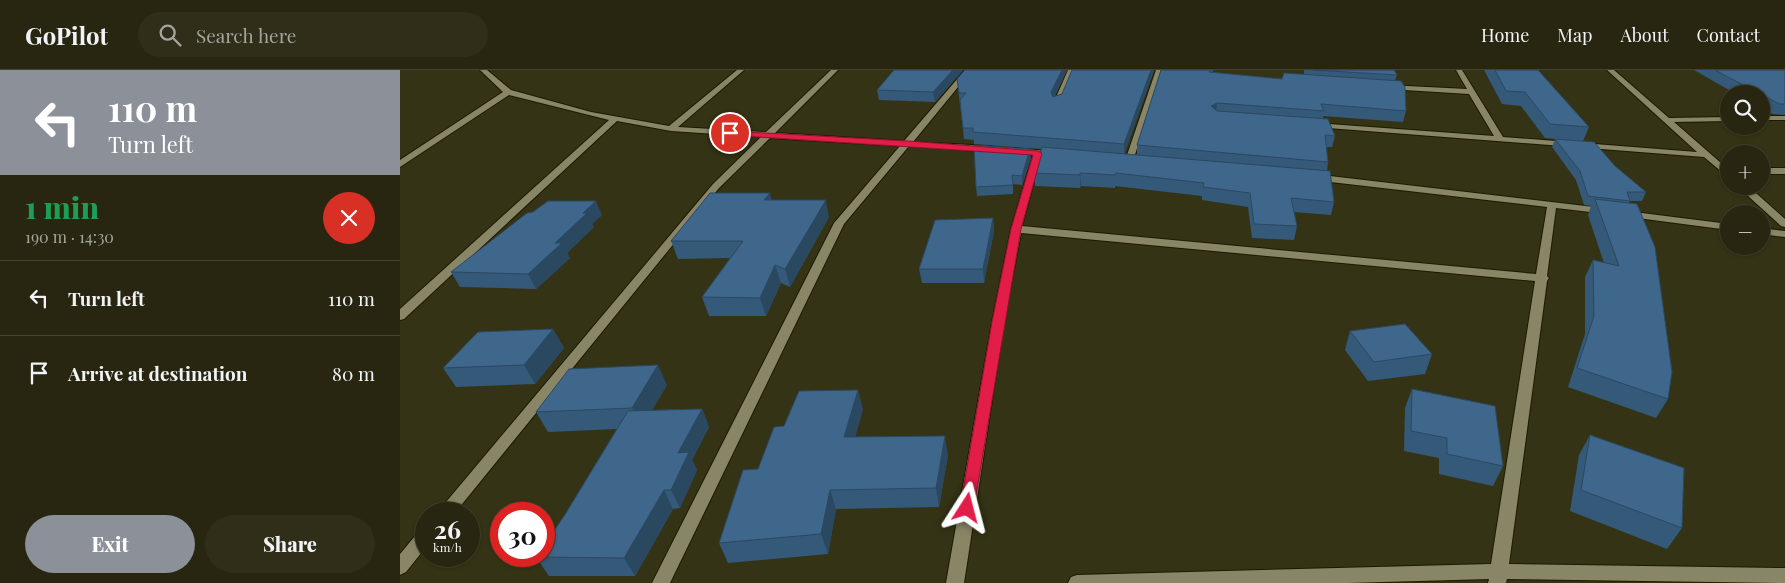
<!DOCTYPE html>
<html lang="en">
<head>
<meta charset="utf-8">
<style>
	body { margin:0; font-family:"Playfair Display",serif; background:#302e19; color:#f1f3f6; height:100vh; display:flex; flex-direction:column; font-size:19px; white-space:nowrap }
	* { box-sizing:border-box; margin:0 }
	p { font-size:16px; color:#a5a59f }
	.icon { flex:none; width:28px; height:28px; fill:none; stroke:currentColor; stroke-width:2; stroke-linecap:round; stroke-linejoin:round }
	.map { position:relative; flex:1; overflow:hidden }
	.details { display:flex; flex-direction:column; background:#282610; width:400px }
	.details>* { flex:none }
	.banner { background:#8c9099; color:#fff; overflow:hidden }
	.tools { position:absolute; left:1320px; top:15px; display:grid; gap:10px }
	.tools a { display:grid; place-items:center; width:50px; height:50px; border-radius:50%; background:#282610; box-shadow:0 1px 4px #0004,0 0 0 1px #444330; font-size:25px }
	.speed { position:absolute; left:15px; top:432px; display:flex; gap:10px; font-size:25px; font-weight:700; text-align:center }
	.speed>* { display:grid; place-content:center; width:65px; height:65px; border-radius:50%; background:#282610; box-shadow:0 1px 4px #0004,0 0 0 1px #444330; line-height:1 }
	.speed small { font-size:12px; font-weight:400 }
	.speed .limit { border:8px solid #d22; background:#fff; color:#111 }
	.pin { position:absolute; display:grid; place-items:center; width:42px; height:42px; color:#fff; margin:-21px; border:2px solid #fff; border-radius:50%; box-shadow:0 1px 5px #0007 }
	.me { position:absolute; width:55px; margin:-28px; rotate:9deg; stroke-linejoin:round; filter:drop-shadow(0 0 4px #0008) }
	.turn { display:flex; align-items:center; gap:18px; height:105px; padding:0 25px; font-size:22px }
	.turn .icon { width:65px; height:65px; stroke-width:2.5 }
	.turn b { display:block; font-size:35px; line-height:42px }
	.round { display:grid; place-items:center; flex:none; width:52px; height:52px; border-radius:26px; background:#302e19 }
	.overview { display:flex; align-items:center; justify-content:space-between; height:85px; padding:0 25px }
	h1 { font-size:30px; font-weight:800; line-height:38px; color:#1e9e55 }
	.button { display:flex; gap:10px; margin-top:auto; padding:10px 25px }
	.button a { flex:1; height:58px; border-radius:30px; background:#8c9099; color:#fff; font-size:20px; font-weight:800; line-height:58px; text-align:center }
	.button a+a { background:#302e19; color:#f1f3f6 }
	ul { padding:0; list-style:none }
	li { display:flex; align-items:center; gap:15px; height:75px; padding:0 25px; border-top:1px solid #444330 }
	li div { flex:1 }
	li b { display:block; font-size:19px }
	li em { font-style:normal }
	header { display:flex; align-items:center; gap:30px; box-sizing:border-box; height:70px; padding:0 25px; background:#282610; border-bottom:1px solid #444330 }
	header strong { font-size:24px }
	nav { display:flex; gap:28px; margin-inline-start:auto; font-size:18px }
	.search { width:350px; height:45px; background:#302e19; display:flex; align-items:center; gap:12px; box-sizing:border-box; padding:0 18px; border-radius:28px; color:#a5a59f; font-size:19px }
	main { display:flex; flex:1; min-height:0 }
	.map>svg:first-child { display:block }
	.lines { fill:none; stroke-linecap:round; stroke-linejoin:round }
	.minor-casing { stroke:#1d1a00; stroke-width:2 }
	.minor { fill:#888666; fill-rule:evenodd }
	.wall { fill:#355978 }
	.shaded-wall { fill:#2b4861 }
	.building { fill:#3e678b; stroke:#2b4861 }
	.route { fill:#e11d48; stroke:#92132f }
</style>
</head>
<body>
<header>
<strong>GoPilot</strong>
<div class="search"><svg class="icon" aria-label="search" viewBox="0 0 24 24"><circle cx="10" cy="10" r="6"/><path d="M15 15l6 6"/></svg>Search here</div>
<nav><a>Home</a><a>Map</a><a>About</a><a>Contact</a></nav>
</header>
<main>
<section class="details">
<div class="banner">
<div class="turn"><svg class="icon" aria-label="left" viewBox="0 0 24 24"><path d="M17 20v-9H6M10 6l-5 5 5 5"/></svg><div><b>110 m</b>Turn left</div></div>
</div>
<div class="overview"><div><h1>1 min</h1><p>190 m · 14:30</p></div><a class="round" style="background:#d93025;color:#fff"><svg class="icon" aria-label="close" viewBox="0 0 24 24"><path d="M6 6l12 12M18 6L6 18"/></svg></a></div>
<ul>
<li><svg class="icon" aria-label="left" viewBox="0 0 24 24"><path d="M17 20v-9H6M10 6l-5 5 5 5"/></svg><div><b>Turn left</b></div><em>110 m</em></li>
<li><svg class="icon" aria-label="arrive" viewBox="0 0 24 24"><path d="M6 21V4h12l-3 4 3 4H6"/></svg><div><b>Arrive at destination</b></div><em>80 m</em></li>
</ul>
<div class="button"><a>Exit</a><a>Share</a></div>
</section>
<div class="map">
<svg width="1385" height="513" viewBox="0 0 1385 513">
	<rect width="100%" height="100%" fill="#353315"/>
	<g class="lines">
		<defs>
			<path id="minor" d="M80,0H87L111,20L191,42L269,56L337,0H344L278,57L366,62L431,0H438L375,63L504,71L565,0H572L513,72L590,76L594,79L590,82L509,76L444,154L270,513H252L434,153L500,76L370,68L319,118L54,444H36L313,114L361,67L271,61L217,51L4,249L0,250V239L209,50L109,25L0,97V90L103,22Z
				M668,0H674L661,34L654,36L653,34Z
				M756,0H762L733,91L726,93L725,91Z
				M1056,0H1062L1103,67L1297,82L1207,0H1214L1269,48L1329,47V51L1274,52L1329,100V108L1304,87L915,57L911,55L915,53L1094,66L1069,24L988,19L984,17L988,15L1067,19Z
				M1361,46H1385V50H1361Z
				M615,78L657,82L661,85L657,88L641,86L622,156L1136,204L1147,137L913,110L908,107L913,104L1211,139V143L1207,144L1156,138L1147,206L1149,208L1147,211L1109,494L1385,498V513L1107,509L1106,513H1088L1089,509L948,513H668L671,507L677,505L1091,494L1135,211L621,163L604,252L564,513H546L592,252L611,159L633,85L612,83V79Z
				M1361,98H1385V104H1361Z
				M1337,116H1348L1385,149V157L1381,156Z
				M1226,141L1329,154V160L1222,146V142Z
				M1361,158L1385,161V167L1361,164Z
				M26,458V477L6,502L0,505V484L20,460Z"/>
		</defs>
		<use href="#minor" class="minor-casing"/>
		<use href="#minor" class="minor"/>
	</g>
	<path class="wall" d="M563,0L535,32L479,30L477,20Z
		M565,0H667L655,26L754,0L724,84L737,85V75L761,0H814L812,2L882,9L904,4V0H994L997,5L995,10L1006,41L1003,52L923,46V48L935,66L932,77H926L928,92L927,101L934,132L931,145L894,142L897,156L894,170L852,168L848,137L802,130V126L715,116V118L681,116L680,118L635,116L634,103L641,79L574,74V70L564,69L557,9Z
		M1084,0H1138L1189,57L1183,71L1246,122L1242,131H1230L1229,133L1268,329L1256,348L1168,317L1185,264V207L1193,190L1204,193L1188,145L1191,136L1184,135L1176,110L1152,77L1155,69L1145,68L1121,36L1102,34Z
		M1294,0H1385V45L1373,44L1361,38V24H1336Z
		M631,88L622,115L613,114V124L577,126L576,117Z
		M372,130L429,147L390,217L381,213L366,246H309L302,227L330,188L278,189L271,171Z
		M202,145L192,154L194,157L167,183L170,188L136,219L60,217L51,202Z
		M593,148L594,161L584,213H522L519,199Z
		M153,259L164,278L135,314L56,317L43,298Z
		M950,261L1032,284L1025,304L968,311L945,280Z
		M267,315L252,340L302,339L309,357L292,390L297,400L280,438L273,439L235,506H149L136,487L166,443L217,359L148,362L136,342Z
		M1012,319L1103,396L1093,416L1039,404V388L1004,381L1005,338Z
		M463,339L455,367L548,385L539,437L436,439L428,484L328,493L319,473L384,356Z
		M1190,365L1282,458L1267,479L1170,441L1179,385Z"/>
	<path class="shaded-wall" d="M553,0H563L535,32L533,22Z
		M662,0H667L651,33V22Z
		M751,0H754L724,86V74Z
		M817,33L816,44L811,36Z
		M630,79L631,88L622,115V106Z
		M680,103L681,116L680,118Z
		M370,123L374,139L364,130Z
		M426,130L429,147L390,217L385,199Z
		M196,131L202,145L192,154L194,157L167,183L170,188L136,219L128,204L183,143Z
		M593,148L594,161L584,213L583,199Z
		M375,195L381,213L366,246L360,228Z
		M153,259L164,278L135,314L124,295Z
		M258,295L267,315L242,358L232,338Z
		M458,320L463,339L450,386L444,367Z
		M302,339L309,357L292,390L297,400L280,438L271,420L278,383Z
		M545,366L548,385L539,437L536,418Z
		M264,420L273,439L235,506L224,488Z
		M430,420L436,439L428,484L421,464Z"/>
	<path class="building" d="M494,0H553L533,22L477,20Z
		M565,0H662L651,22L653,27L662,24L672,0H751L724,74L573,62V58H563L560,30L566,23H559L557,9Z
		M761,0H810L809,2L882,9L884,3L1001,11L1005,17L1006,41L921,34L924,41L817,33L811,36L817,41L928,49L935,66L925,65L928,92L737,75Z
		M913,0H994L997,5Z
		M1095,0H1138L1189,57L1150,54L1125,22L1106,21Z
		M1315,0H1385V34H1379L1361,24H1360Z
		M1155,69L1194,72L1215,96L1246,122H1227L1230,131L1188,126L1180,101Z
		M574,75L630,79L622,106L612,105L613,115L576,117Z
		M642,77L930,101L934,132L891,128L897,156L854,154L850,123L803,117L804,113L716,103L715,105L680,103V105L634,103Z
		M310,123H370L364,130H426L385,199L375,195L360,228L302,227L343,171H271Z
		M1195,129L1237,134L1255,177L1272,302L1268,329L1177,298L1194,246L1193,190L1219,196Z
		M148,131H196L183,143H187L155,173H162L128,204L51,202L127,143L133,142Z
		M593,148L583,199H519L535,150Z
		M1005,254L1032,284L974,292L950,261Z
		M153,259L124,295L43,298L78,262Z
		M258,295L232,338L136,342L169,299Z
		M1012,319L1095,336L1103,396L1047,384V368L1011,361Z
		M458,320L444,367L545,366L536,418L430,420L421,464L319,473L343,400L358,399L374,357L384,356L399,321Z
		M302,339L278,383L289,382L271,420H264L224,488L136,487L137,486H144V476L166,443L228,341Z
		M1190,365L1284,398L1282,458L1181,420Z"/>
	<path class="route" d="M330,61L508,71L638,81L642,83L621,159L573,443H562L560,438L592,252L611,159L633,85L327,65L326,63Z"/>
</svg>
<div class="tools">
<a><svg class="icon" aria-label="search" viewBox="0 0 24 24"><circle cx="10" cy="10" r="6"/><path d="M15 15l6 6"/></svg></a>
<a>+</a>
<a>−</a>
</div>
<div class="speed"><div>26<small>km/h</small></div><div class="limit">30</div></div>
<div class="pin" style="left:330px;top:63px;background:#d93025"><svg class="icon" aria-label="arrive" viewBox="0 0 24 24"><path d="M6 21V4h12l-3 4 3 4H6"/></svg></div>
<svg class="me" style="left:567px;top:438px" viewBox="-20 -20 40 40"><path d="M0-17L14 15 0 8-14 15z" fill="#e11d48" stroke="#fff" stroke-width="4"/></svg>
</div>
</main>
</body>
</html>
